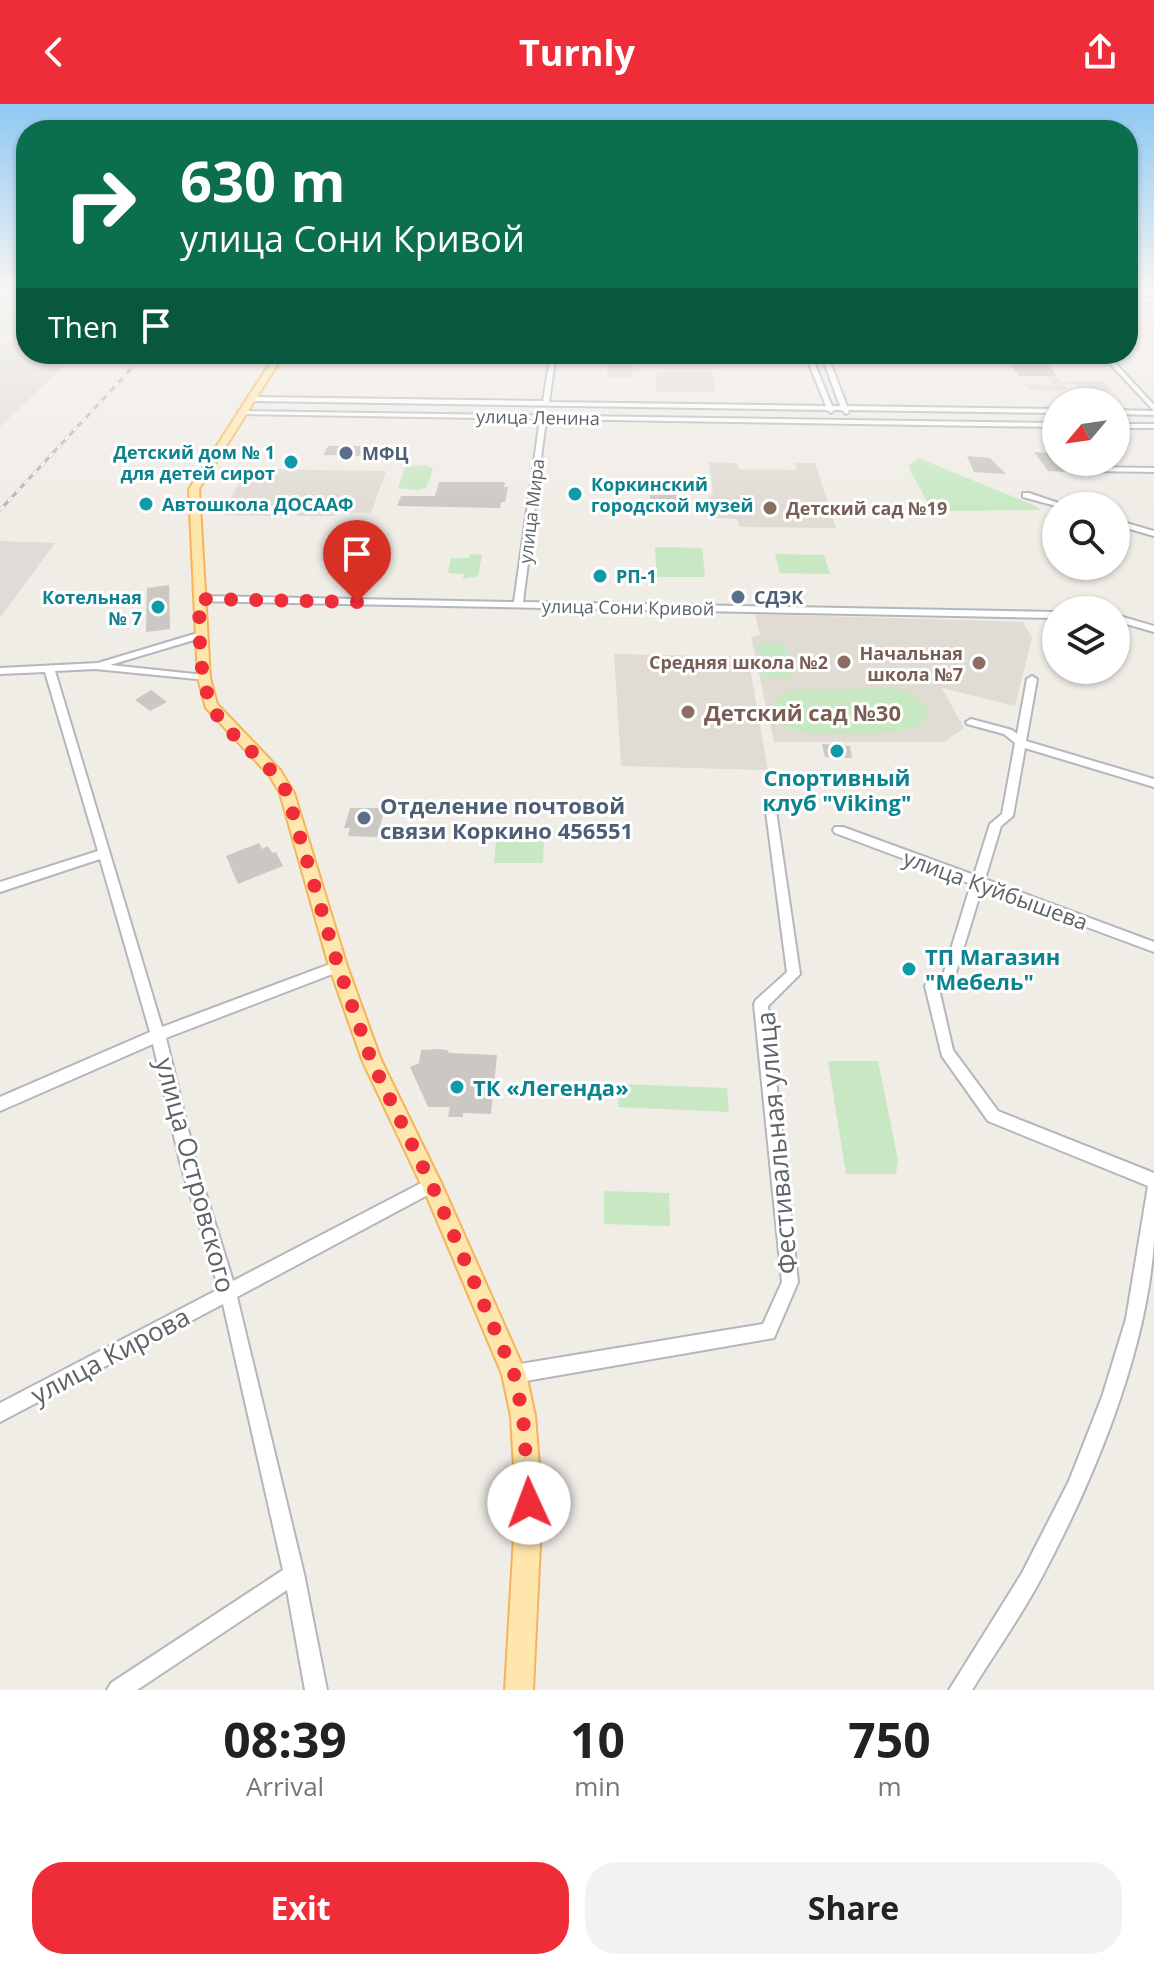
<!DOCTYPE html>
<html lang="en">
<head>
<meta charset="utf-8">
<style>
	body { margin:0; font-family:"Open Sans",sans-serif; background:#f2f2f2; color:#222; height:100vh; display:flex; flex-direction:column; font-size:30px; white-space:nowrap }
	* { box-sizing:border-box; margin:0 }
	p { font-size:26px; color:#767676 }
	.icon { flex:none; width:44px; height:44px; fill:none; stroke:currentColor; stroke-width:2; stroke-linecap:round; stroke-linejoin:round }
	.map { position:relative; height:1586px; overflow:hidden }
	.drawer { display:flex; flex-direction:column; background:#fff; flex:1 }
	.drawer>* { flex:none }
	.hud { position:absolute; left:16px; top:16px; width:1122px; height:244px; border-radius:32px; box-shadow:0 2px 6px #0004; background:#0b6e4f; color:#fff; overflow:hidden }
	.needle { width:52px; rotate:241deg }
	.controls { position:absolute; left:1042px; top:284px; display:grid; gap:16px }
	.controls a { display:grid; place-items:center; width:88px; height:88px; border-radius:50%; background:#fff; box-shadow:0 2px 6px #0004; font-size:40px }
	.pin { position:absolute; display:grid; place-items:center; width:68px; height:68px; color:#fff; margin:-82px -34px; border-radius:50% 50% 50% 0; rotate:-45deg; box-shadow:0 0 8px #0007 }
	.pin .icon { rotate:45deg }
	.me { position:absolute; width:88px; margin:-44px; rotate:358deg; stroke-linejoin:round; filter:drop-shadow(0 0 6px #0008) }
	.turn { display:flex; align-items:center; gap:28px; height:168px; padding:0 32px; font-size:36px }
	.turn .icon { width:104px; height:104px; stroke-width:2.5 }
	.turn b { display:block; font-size:56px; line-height:68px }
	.then { display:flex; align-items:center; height:76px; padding:0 32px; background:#0003; gap:16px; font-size:30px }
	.eta { display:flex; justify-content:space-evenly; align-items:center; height:136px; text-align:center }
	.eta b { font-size:48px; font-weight:700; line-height:56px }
	.action { display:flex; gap:16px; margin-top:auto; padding:16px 32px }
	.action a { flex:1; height:92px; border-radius:32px; background:#ef2d38; color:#fff; font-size:32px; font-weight:700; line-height:92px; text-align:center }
	.action a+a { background:#f2f2f2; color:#222 }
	header { display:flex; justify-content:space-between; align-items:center; height:104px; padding:0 32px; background:#ef2d38; color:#fff; font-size:36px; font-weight:700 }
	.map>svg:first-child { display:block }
	.industrial { fill:#dfdcd8 }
	.education { fill:#e0dcd4 }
	.green { fill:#c7e8c2 }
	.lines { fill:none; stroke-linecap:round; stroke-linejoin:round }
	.stream { stroke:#a7e5ff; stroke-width:2 }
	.building { fill:#cbc7c2 }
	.minor-casing { stroke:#b3b7bb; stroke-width:4 }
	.major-casing { stroke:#f6b459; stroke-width:4 }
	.minor { fill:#fff; fill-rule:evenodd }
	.major { fill:#ffe6ac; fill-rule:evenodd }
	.rail-casing { stroke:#b3b4b5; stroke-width:3 }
	.rail { stroke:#fff; stroke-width:2; stroke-dasharray:6; stroke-linecap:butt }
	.route { stroke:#ef2d38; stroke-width:14; stroke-dasharray:0 25.2 }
	.service-dot { fill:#5c6f8a; stroke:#fff; stroke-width:3 }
	.culture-dot { fill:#0f9aa8; stroke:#fff; stroke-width:3 }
	.education-dot { fill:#8d6e63; stroke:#fff; stroke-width:3 }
	.labels { text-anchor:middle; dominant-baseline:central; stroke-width:6; stroke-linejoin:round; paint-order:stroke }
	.far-street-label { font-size:18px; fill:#5d6367; stroke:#fff }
	.far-culture-label { font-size:18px; font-weight:bold; fill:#0d838f; stroke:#fff; text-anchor:start }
	.far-service-label { font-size:18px; font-weight:bold; fill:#4e5e75; stroke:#fff; text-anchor:start }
	.far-education-label { font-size:18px; font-weight:bold; fill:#785e54; stroke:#fff; text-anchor:end }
	.education-label { font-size:22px; font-weight:bold; fill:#785e54; stroke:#fff; text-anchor:start }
	.culture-label { font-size:22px; font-weight:bold; fill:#0d838f; stroke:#fff; text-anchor:start }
	.service-label { font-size:22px; font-weight:bold; fill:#4e5e75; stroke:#fff; text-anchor:start }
	.street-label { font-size:22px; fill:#5d6367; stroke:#fff }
	.near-street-label { font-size:26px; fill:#5d6367; stroke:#fff }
</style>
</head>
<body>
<header><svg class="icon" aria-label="back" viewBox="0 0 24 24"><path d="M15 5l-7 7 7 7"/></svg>Turnly<svg class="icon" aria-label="share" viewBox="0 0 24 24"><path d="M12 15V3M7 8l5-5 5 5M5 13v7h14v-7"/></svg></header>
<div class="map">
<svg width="1154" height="1586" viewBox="0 0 1154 1586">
	<rect width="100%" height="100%" fill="#f0ece6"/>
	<path class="industrial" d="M26,196V250H76L0,323V240H14L7,238L16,230H0V217Z
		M608,250H631L632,263L643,268H632V274H607Z
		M0,437L55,439L0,514Z"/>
	<path class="education" d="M660,268H713L716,288H657L655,269Z
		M1046,272H1057L1061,278L1103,277L1113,287H1081L1075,280H1064L1067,285L1059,287L1029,286L1025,280L1052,281Z
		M709,358L737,359L739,365L797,366L795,359H815L836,424L740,423L737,415L713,414L709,394L713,388Z
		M246,365L386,367L371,409L336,408L334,412H296L297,408H287L285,412L222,411Z
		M755,510L1023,518L1032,534L1015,602L942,584L964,624L944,638H774L751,533L760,531Z
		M614,550L748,553L768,666L621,662Z"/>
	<path class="green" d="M918,354L1033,401L1041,406L932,407L908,362Z
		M426,361L433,365L426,384L416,386L398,384L405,363Z
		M655,443L702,444L705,473H657Z
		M470,450L482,451L478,472L463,475L464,470L448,469L451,454H469Z
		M775,450L824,451L830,470L780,469Z
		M757,539H784L793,573H764Z
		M884,584C903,584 919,590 928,607L924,620C906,631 814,633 793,626C782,622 776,615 773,604L779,591L792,586Z
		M496,733H544L543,759H494Z
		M828,957H878L898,1056L896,1070H846Z
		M619,980L727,984L729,1008L618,1003Z
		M604,1087L669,1089L670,1122L604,1120Z"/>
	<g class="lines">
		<path class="stream" d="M0,206L16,194"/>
	</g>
	<path class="building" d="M1003,251H1040L1057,272H1019Z
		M328,342H371L367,352L323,351Z
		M1034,348L1056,349V358L1065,368L1048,367Z
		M967,352L990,354L1006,370L974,368Z
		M439,378H505L504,383H508L505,398H501L500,404L397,402L401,392H435Z
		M650,391H678L679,402L650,403Z
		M169,481L170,525L146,528L147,484Z
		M151,586L167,598L150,607L135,596Z
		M822,640L850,642L852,654L825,653Z
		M350,704H385L377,733L348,732L350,724H344Z
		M259,739L262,745L268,742L272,749L276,748L283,762L238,780L226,752Z
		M440,945L447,946L449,949L497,951L491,1010L463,1009V1013H448L450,1003H428L410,963L419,959L421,946Z"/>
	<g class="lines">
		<defs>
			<path id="minor" d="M11,187H16L0,202V197Z
				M1128,194H1154V198H1128Z
				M421,250H556L549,298L826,302L805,250H811L832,302H840L821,250H827L847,302L1056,305V309L848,306L849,308L846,310L842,306H834L831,309L827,306L250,297L247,295L250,293L543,297L550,254L424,252Z
				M1101,250H1107L1154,301V307Z
				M1116,306L1154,307V311L1116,310Z
				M239,307L1056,319V323L546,315L523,498L1056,508V514L196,497V493L199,492L514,498L540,315L241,310L238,308Z
				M1116,320H1154V324H1116Z
				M1089,363L1154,364V368L1092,367H1089Z
				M1023,389H1029L1067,402H1056L1023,393Z
				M1116,416L1154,427V432L1116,421Z
				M1116,511L1154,522V528L1116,517Z
				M201,528L206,531L204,533L110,561L204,571L207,572V576L95,565L55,567L162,923L338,857L343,858L344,862L343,866L166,934L196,1058L233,1177L427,1076L432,1073L437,1076L440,1081L437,1086L237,1193L304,1470L327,1586H305L287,1486L137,1586H107L111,1579L283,1466L223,1200L0,1318V1299L219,1185L180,1058L153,940L0,1007V993L150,928L100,755L0,788V778L98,747L45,568L0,570V564L98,559Z
				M1032,572L1037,575L1026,637L1154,675V683L1025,644L1013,712L1001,722L985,775L1154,838V848L982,784L954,875L953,879L939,885L953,946L998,1007L1154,1069C1154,1092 1154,1114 1154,1137C1147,1250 1091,1383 1037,1482C1017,1518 993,1552 972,1586H949L1022,1469L1069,1377L1102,1293L1126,1215L1148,1082L988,1017L942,952L925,882L927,878L943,871L971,780L835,729L833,726L835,723H843L974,771L990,720L1002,710L1015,639L1004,630L967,620L966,618L971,615L1012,626L1017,630L1027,575Z
				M770,696L775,700L800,870L768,902L798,1178L774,1234L514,1279L508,1276L505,1270L508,1264L514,1261L763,1220L782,1178L754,900L756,896L787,868L765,700Z"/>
			<path id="major" d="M276,250H284L199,385L210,574L217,600L280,666L294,689L347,862L381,956L442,1081L526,1270L535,1312L542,1399L533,1586H505L516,1399L511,1312L502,1270L428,1095L363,958L329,862L280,689L270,672L206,604L198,574L189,385Z"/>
		</defs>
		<use href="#minor" class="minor-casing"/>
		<use href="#major" class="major-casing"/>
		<use href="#minor" class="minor"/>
		<use href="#major" class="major"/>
		<defs>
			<path id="rail" d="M0,406L145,250"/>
		</defs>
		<use href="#rail" class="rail-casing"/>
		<use href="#rail" class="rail"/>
	</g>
	<linearGradient id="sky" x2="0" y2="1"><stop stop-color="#8ec8f1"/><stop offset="0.46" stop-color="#f8f6f4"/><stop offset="1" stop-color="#f8f6f4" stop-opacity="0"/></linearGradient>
	<rect width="1154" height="409" fill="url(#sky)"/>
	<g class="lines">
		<path class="route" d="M357,498L199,495C200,528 198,569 211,600C225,633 269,654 287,689L338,862L372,958L435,1088L514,1270L523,1312L529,1399"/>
	</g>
	<g class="service-dot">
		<circle cx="346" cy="349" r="8"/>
		<circle cx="738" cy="493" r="8"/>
		<circle cx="364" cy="714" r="8"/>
	</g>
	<g class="culture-dot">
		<circle cx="291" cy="358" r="8"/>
		<circle cx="575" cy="390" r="8"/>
		<circle cx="146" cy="400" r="8"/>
		<circle cx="600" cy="472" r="8"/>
		<circle cx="158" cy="503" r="8"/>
		<circle cx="837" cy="647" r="8"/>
		<circle cx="909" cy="865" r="8"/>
		<circle cx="457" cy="983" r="8"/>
	</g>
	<g class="education-dot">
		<circle cx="770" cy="404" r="8"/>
		<circle cx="844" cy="558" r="8"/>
		<circle cx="979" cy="559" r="8"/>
		<circle cx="688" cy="608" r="8"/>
	</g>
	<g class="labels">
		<g class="far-street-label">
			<text transform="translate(538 313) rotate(1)">улица Ленина</text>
			<text transform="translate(531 407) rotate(-83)">улица Мира</text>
			<text transform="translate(628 503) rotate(1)">улица Сони Кривой</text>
		</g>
		<g class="far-culture-label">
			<text x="275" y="348" text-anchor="end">Детский дом № 1<tspan x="275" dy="21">для детей сирот</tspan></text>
			<text x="591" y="380">Коркинский<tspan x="591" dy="21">городской музей</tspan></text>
			<text x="162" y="400">Автошкола ДОСААФ</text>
			<text x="616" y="472">РП-1</text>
			<text x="142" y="493" text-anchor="end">Котельная<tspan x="142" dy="21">№ 7</tspan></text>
		</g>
		<g class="far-service-label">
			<text x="362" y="349">МФЦ</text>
			<text x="754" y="493">СДЭК</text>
		</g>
		<g class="far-education-label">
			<text x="786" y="404" text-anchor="start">Детский сад №19</text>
			<text x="963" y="549">Начальная<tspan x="963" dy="21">школа №7</tspan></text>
			<text x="828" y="558">Средняя школа №2</text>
		</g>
		<g class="education-label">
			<text x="704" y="608">Детский сад №30</text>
		</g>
		<g class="culture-label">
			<text x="837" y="673" text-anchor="middle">Спортивный<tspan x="837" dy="25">клуб "Viking"</tspan></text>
			<text x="925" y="852">ТП Магазин<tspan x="925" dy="25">"Мебель"</tspan></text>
			<text x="473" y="983">ТК «Легенда»</text>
		</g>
		<g class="service-label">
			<text x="380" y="701">Отделение почтовой<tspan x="380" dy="25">связи Коркино 456551</tspan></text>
		</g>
		<g class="street-label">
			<text transform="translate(996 785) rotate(20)">улица Куйбышева</text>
		</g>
		<g class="near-street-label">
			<text transform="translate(776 1039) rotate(-95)">Фестивальная улица</text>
			<text transform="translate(196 1071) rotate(75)">улица Островского</text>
			<text transform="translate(110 1251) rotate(-28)">улица Кирова</text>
		</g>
	</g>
</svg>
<div class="controls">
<a><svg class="needle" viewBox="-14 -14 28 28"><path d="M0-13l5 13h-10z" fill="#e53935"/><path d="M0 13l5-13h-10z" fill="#767676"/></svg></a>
<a><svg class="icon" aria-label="search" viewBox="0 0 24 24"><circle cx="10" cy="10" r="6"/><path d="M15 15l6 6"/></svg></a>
<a><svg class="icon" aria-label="layers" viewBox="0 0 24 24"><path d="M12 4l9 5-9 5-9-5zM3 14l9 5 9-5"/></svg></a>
</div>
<div class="pin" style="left:357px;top:498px;background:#d93025"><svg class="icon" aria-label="arrive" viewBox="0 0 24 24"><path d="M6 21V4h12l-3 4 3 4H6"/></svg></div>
<svg class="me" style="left:529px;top:1399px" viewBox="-20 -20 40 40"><circle r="19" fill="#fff"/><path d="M0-13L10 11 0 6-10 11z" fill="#ef2d38"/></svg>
<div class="hud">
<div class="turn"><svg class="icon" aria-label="right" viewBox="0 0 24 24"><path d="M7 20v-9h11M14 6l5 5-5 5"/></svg><div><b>630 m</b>улица Сони Кривой</div></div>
<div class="then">Then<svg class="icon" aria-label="arrive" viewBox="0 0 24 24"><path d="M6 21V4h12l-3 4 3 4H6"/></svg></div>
</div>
</div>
<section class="drawer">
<div class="eta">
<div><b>08:39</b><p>Arrival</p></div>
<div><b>10</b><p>min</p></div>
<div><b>750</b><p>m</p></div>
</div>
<div class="action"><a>Exit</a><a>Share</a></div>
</section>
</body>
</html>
